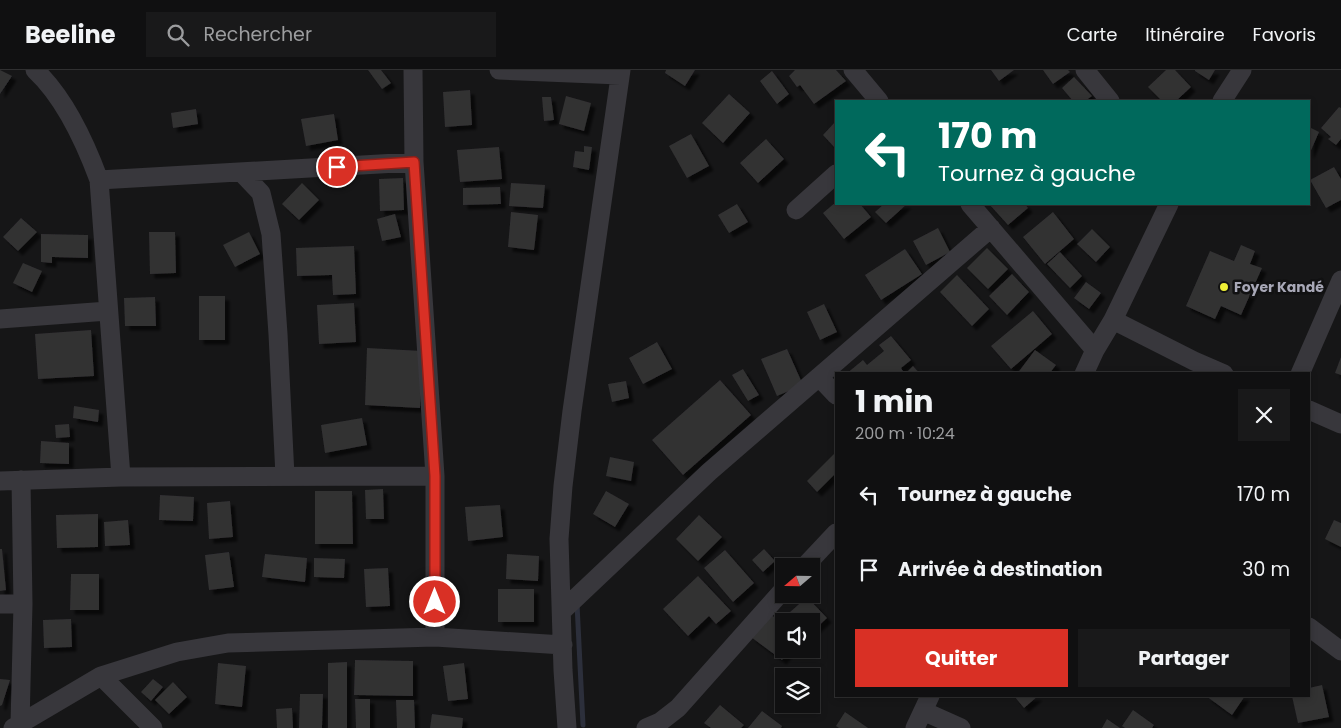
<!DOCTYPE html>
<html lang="fr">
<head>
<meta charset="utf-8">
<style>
	body { margin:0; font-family:Poppins,sans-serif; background:#19191a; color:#f1f3f6; height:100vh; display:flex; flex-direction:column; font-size:19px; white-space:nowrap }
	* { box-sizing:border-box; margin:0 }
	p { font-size:16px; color:#9c9d9f }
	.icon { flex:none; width:28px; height:28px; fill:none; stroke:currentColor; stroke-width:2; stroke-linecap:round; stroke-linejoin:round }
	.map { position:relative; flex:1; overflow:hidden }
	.side { position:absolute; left:835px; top:302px; width:475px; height:325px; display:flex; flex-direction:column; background:#101011; border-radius:0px; box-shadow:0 2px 8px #0003,0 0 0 1px #303031 }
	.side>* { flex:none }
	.top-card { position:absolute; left:835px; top:30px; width:475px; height:105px; border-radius:0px; box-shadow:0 2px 8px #0003,0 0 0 1px #303031; background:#00695c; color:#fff; overflow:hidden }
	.needle { width:32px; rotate:250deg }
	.buttons { position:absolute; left:775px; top:488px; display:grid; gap:10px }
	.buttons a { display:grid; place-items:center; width:45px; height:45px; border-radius:0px; background:#101011; box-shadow:0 2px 8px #0003,0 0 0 1px #303031; font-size:25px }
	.pin { position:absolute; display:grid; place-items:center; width:42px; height:42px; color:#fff; margin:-21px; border:2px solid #fff; border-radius:50%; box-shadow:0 1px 5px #0007 }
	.me { position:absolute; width:55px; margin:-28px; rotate:0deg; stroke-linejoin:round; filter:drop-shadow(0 0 4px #0008) }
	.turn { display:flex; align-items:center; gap:18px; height:105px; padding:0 20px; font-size:22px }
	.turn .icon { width:65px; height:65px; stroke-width:2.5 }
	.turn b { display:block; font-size:35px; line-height:42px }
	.round { display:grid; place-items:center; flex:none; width:52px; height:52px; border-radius:0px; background:#19191a }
	.head { display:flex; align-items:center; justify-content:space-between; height:85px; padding:0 20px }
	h1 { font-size:30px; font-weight:700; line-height:38px }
	.primary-button { display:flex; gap:10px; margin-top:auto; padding:10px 20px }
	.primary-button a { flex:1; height:58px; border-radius:0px; background:#d93025; color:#fff; font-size:20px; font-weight:700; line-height:58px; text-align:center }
	.primary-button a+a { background:#19191a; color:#f1f3f6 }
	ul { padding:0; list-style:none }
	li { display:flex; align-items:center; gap:15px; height:75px; padding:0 20px }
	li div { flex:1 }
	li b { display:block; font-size:19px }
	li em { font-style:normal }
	header { display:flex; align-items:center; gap:30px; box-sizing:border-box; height:70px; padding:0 25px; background:#101011; border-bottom:1px solid #303031 }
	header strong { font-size:24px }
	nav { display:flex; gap:28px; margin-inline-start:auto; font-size:18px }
	.search { width:350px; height:45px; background:#19191a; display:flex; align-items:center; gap:12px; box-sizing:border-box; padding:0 18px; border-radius:0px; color:#9c9d9f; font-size:19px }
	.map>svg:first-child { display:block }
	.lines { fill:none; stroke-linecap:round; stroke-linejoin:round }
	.stream { stroke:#2c2f3b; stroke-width:5 }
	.building { fill:#323133; filter:url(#shadow) }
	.minor { stroke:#38373c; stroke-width:19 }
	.route-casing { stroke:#8d1f18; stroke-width:12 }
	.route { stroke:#d93025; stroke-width:9 }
	.poi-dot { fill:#eeef36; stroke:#111112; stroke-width:2 }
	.labels { text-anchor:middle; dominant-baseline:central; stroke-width:5; stroke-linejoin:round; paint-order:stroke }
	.poi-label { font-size:14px; font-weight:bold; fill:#a8a8b7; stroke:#111112; text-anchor:start }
</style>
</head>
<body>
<header>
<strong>Beeline</strong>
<div class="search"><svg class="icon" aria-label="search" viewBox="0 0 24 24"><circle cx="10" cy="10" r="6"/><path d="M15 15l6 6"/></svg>Rechercher</div>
<nav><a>Carte</a><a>Itinéraire</a><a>Favoris</a></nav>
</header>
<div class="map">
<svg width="1341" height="658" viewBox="0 0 1341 658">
	<defs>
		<filter id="shadow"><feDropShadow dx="4.5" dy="4.5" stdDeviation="1" flood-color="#0009"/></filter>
	</defs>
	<rect width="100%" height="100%" fill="#161617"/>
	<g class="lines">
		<path class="stream" d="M577,534L583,655"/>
	</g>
	<path class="building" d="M0,0L12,6L0,24Z
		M368,0H381L391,13L382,19Z
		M666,0H695L685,16L665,3Z
		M795,0H836L846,11L814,34L800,15L797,17L789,6Z
		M991,0H1014L999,11Z
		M1043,0H1068L1070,2L1053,14Z
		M1166,0H1175L1191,17L1176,31H1162L1148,17Z
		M1195,0H1215L1209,10L1195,1Z
		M772,1L789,24L777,34L760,11Z
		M1074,7L1092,26L1085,31H1073L1062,18Z
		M470,20L472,55L445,57L443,22Z
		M729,24L750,43L723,73L702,53Z
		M566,26L591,33L584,61L559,54Z
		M542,27H551L554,50L544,51Z
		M1339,37L1341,38V69L1336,75L1328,69L1331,67L1321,58Z
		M196,39L198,54L173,58L171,43Z
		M334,44L338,70L306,76L301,49Z
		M836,51V79L823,65Z
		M1309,57L1319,62L1309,85Z
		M691,64L709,96L687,108L669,76Z
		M766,69L784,89L758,113L740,93Z
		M584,76L592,77L589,100L573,97L575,81L584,82Z
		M499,77L502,109L460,112L457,80Z
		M1334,97L1341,109V130L1326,138L1310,110Z
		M403,108L404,140L380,141L379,109Z
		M302,113L319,130L299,150L282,134Z
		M511,113L545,115L543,138L509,136Z
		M500,117L501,134L463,135V118Z
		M836,132V134H860L871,147L844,169L823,143Z
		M737,134L748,152L729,163L718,145Z
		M884,134H907L886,153L875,142Z
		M989,134H1025L1028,138L1008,155Z
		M511,142L538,145L534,180L508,177Z
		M1053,142L1074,169L1045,194L1023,167Z
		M395,144L401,167L382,171L377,149Z
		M21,148L37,162L18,181L3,167Z
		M938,158L950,182L926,195L913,171Z
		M1092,159L1110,177L1096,192L1077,174Z
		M149,162H175L176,203L150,204Z
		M249,162L260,184L235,197L223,175Z
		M41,164L88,165V188L52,187V193L41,192Z
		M1241,175L1255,181L1250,194L1262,198L1241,245L1221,236L1215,249L1186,236L1210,181L1234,191Z
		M354,176L356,224L333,225L332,205L297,206L296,178Z
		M987,178L1008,199L988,219L967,198Z
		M905,179L922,204L881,230L865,205Z
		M1060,182L1082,206L1070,218L1047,194Z
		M23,193L42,201L32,222L13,213Z
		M1012,204L1029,222L1007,245L989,226Z
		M957,205L989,239L972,256L940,222Z
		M1086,212L1101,223L1089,239L1074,228Z
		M199,226H225V270H199Z
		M155,227L156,256H125L124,228Z
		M354,233L356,272L319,274L317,235Z
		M824,234L837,262L820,270L807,242Z
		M1033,241L1052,264L1011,299L991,276Z
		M91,260L94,306L38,309L35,264Z
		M891,266L911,290L901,298L905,304L913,296L920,304H846L863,290L867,295L884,281L879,275Z
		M657,272L672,299L643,314L629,288Z
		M367,278L422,281L420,338L365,335Z
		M787,279L803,315L777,326L761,289Z
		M1035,280L1056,295L1049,304H1017Z
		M1341,287V305L1335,303Z
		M743,299L759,325L748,331L732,305Z
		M720,310L751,345L683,405L652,370Z
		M626,311L629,328L612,332L608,314Z
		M74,336L99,340L98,352L73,348Z
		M362,348L367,375L325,383L321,355Z
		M69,354L70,367L56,368L55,355Z
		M41,371L69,373V394L40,393Z
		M835,383L836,403L817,422L807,411Z
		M610,387L634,392L631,411L606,406Z
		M383,419L384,449H366L365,420Z
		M315,421H352L353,474H315Z
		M606,421L629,434L615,457L593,444Z
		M160,425L194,427L193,451L159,450Z
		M230,431L233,467L209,469L207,433Z
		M500,435L503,467L468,471L465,437Z
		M98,444V477L57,478L56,445Z
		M699,445L722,467L698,491L676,469Z
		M128,450L130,475L105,476L104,452Z
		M1334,450L1341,453V477L1325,469Z
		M0,479H2L6,520L0,521Z
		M764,479L775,491L763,502L752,490Z
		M725,480L754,513L733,532L704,498Z
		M229,482L234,517L209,520L205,485Z
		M265,484L307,488L305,512L262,507Z
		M507,484L539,486L538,511L506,509Z
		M314,488L345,489L344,508L314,507Z
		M388,498L390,536L366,537L364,499Z
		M71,504H99V540H70Z
		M698,506L731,541L716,554L709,546L688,566L663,539Z
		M498,519H534V552H498Z
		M807,527L827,548L811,563V551H797L789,543Z
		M769,543L784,555V579H791L782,590L751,567Z
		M71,549L72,577L44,578L43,550Z
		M355,590L413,591V626L354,625Z
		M347,592V658H328V593Z
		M218,593L246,596L242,637L215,634Z
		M464,593L468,629L448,631L443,596Z
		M0,609L10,610L2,635L0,636Z
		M153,609L163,617L151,631L141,622Z
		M173,612L187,627L169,644L155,630Z
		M1322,615L1329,647L1298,653L1292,626H1309V618Z
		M300,624H323L322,658H299Z
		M1014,626H1038L1024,638Z
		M1206,626H1245L1232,645Z
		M355,629H370V658H356Z
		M396,630H414L415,658H397Z
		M720,635L744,655L741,658H711L704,653Z
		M292,638L293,658H277L276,639Z
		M1133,640L1154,655L1152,658H1125L1122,656Z
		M762,641L782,656L781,658H748Z
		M845,642L868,658H839L836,656Z
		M432,644L463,648L462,658H430Z
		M1107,649L1120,658H1102Z"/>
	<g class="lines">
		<path class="minor" d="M35,0C65,28 85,72 99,110L121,407
			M413,0L414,92
			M499,0L620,5
			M853,0L879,31
			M1085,0L1110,31
			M1222,31L1242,0
			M241,102L261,123L271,164L278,264L285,406
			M99,110L414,92L435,406V567
			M970,134L1095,280
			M796,140L836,104
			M0,249L108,241
			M1113,250L1194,291L1224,304
			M1084,304L1095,280L1113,250L1169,134
			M1300,304L1341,210
			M819,307L836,325
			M1309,340L1341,354
			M21,410L23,534
			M0,411L121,407L435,406
			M805,496L836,463
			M0,534H23L20,654
			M562,541L709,402L991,158
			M1309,557L1341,581
			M101,606L153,658
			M923,641L961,658
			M13,658L101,606L177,582L228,573L435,567L563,575
			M567,658L563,600L559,469L563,416L572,341L621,0
			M646,658L660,652L678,638L784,519
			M915,658L930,626"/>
	</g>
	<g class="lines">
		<defs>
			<path id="route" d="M337,97L414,92L435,406V532"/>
		</defs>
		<use href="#route" class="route-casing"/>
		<use href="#route" class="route"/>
	</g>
	<circle class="poi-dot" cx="1224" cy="217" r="5"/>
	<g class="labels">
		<g class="poi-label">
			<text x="1234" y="217">Foyer Kandé</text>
		</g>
	</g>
</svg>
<div class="buttons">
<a><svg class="needle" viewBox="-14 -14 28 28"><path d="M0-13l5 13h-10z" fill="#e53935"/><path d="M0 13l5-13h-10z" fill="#9c9d9f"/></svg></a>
<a><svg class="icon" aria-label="sound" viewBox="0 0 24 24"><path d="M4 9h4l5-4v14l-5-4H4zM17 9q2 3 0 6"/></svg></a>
<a><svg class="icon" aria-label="layers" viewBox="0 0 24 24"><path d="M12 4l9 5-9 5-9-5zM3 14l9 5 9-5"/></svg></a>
</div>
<div class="pin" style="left:337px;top:97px;background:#d93025"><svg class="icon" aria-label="arrive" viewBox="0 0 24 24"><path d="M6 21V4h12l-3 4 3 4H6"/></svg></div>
<svg class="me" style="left:435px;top:532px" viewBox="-20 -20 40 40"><circle r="17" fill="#d93025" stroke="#fff" stroke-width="3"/><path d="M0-11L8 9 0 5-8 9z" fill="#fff"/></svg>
<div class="top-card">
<div class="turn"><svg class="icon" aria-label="left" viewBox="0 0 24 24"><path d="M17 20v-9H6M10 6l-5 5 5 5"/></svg><div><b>170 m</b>Tournez à gauche</div></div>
</div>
<section class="side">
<div class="head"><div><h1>1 min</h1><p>200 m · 10:24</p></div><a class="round"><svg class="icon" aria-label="close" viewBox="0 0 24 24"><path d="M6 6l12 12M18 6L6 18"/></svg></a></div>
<ul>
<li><svg class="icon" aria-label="left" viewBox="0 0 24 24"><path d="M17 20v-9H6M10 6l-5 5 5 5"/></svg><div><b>Tournez à gauche</b></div><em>170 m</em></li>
<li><svg class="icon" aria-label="arrive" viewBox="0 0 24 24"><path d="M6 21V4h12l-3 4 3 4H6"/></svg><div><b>Arrivée à destination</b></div><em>30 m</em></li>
</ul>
<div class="primary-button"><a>Quitter</a><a>Partager</a></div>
</section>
</div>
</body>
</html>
